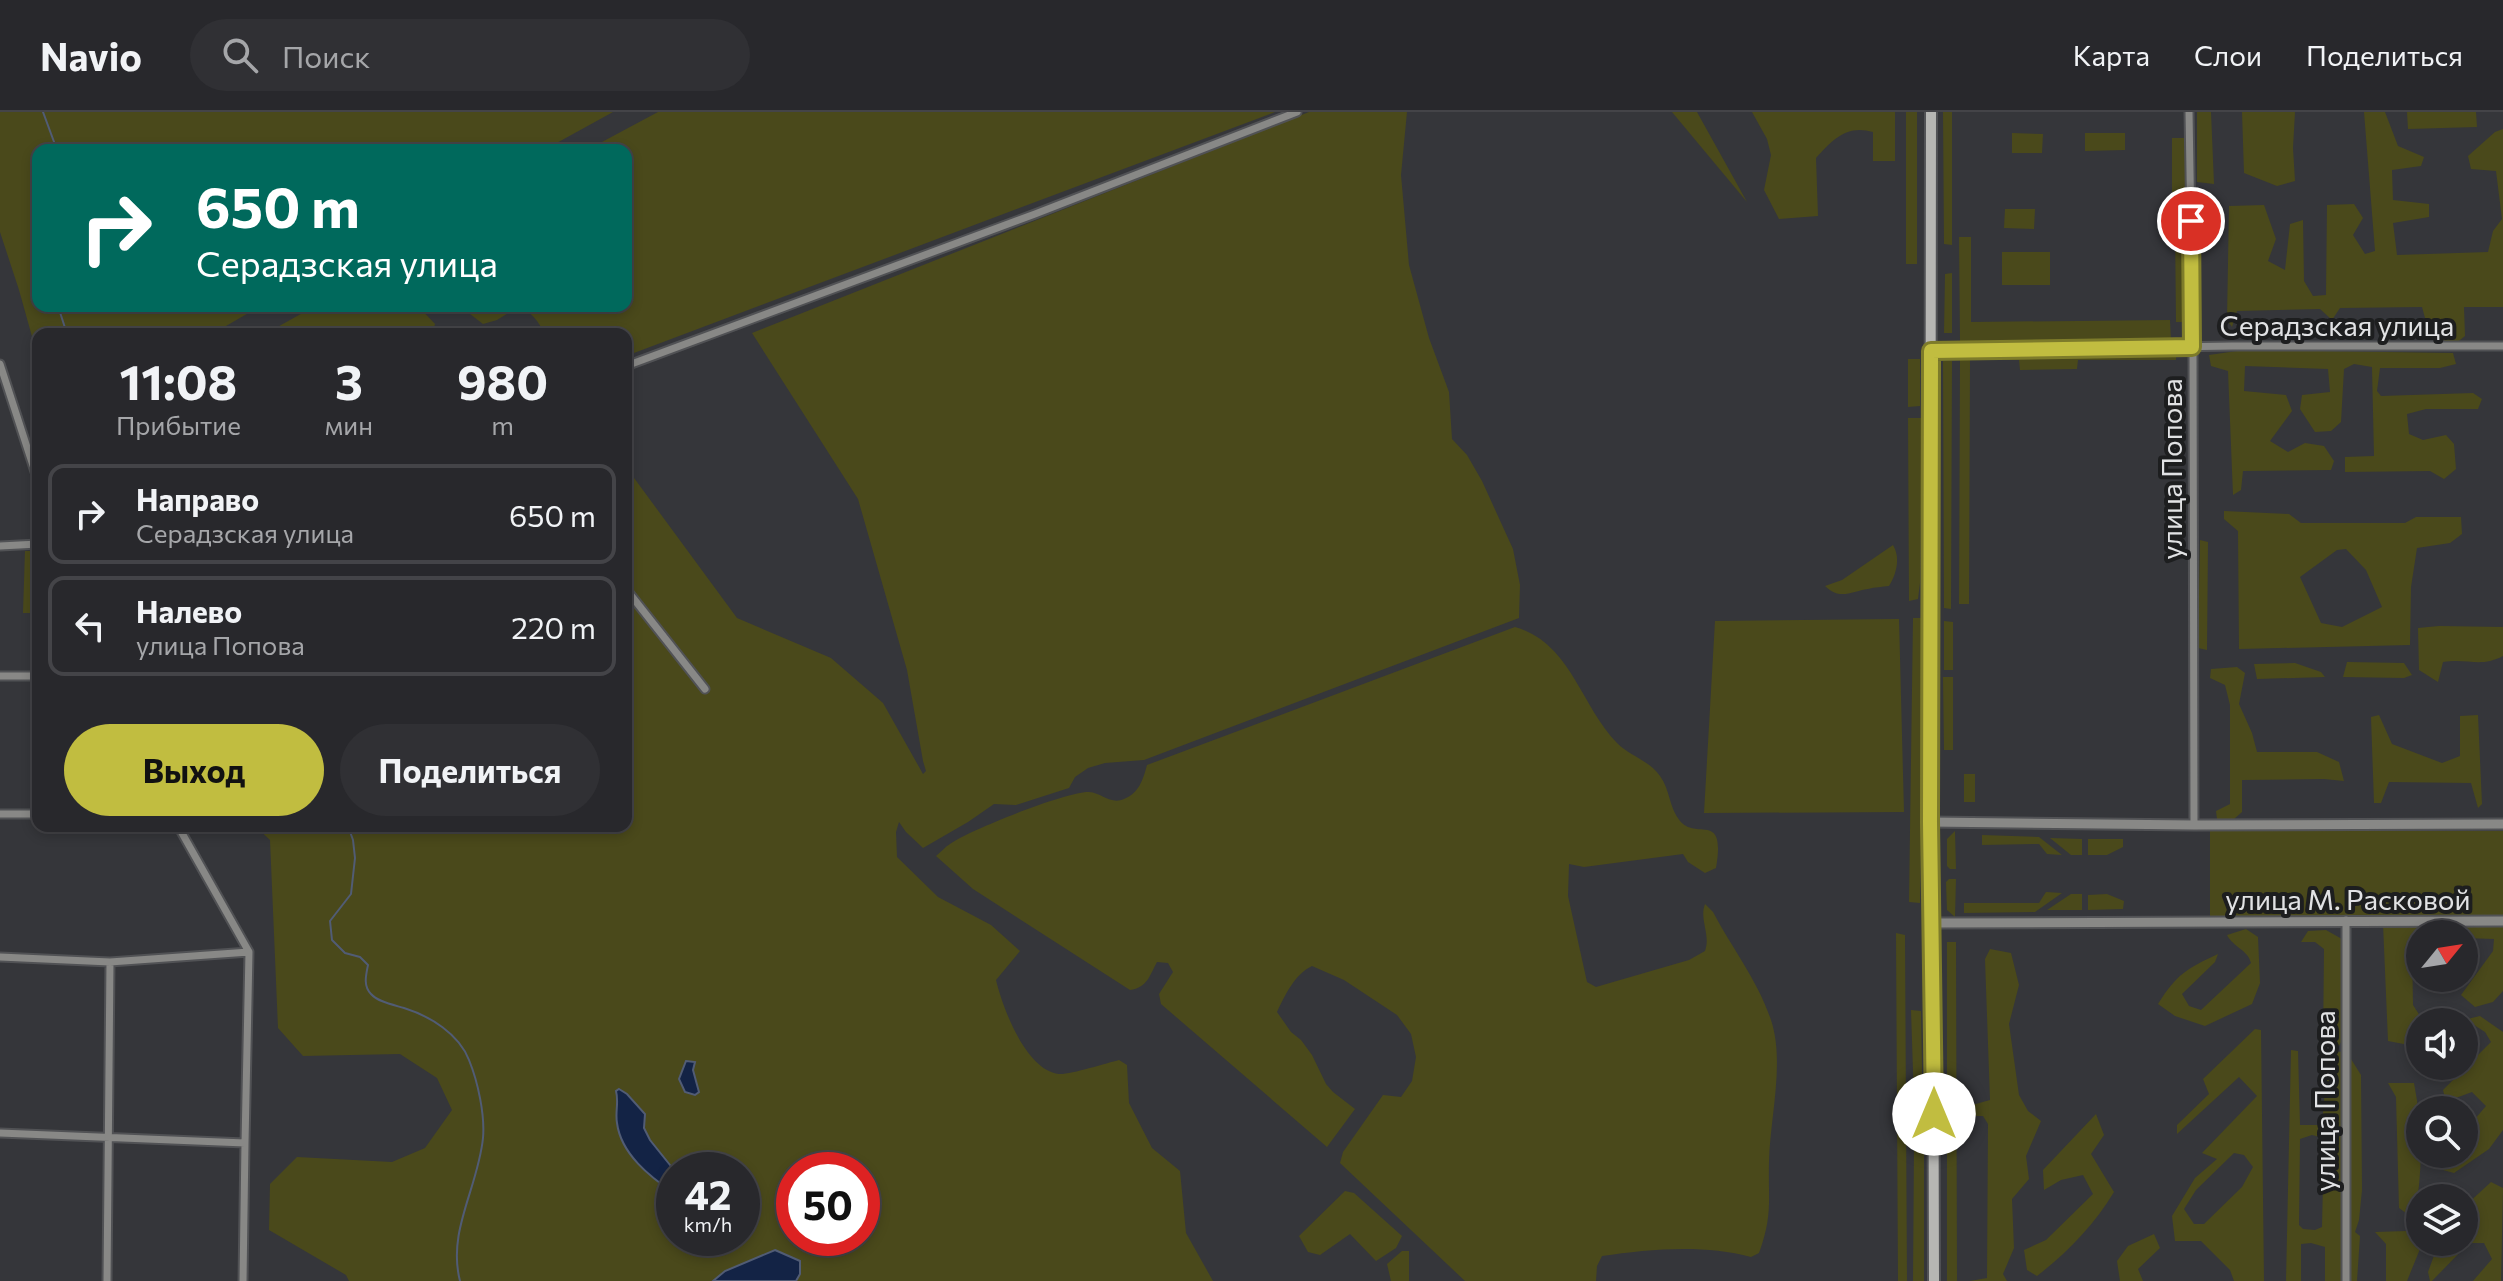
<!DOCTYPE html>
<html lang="ru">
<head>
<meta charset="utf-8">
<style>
	body { margin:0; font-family:Commissioner,sans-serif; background:#303034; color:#f1f3f6; height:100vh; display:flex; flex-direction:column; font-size:30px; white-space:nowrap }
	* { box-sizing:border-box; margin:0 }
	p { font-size:26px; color:#a5a6a9 }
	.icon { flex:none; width:44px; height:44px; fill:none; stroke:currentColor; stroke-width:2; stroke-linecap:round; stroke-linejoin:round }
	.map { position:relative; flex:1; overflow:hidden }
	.sheet { position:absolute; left:32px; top:216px; width:600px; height:504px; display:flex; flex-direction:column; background:#28282c; border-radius:16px; box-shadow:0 4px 12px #0003,0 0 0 2px #444448 }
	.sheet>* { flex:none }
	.top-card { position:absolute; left:32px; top:32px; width:600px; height:168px; border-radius:16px; box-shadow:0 4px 12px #0003,0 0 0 2px #444448; background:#00695c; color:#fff; overflow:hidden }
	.needle { width:52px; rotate:60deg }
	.controls { position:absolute; left:2406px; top:808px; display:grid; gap:16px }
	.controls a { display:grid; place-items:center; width:72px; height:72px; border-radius:50%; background:#28282c; box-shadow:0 4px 12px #0003,0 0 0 2px #444448; font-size:40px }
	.speed { position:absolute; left:656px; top:1040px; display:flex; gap:16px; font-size:40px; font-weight:700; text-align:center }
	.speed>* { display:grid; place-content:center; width:104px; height:104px; border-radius:50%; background:#28282c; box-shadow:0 4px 12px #0003,0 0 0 2px #444448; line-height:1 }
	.speed small { font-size:20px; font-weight:400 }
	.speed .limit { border:12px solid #d22; background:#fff; color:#111 }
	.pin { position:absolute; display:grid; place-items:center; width:68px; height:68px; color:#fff; margin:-34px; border:4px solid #fff; border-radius:50%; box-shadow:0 2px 8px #0007 }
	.me { position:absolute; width:88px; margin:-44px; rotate:0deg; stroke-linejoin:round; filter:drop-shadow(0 0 6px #0008) }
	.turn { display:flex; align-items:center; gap:28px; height:168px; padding:0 32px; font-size:36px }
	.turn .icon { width:104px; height:104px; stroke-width:2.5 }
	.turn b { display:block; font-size:56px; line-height:68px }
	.eta { display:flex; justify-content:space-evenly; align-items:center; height:136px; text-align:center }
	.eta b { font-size:48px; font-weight:700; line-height:56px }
	.primary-button { display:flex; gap:16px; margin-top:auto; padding:16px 32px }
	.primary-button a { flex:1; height:92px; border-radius:48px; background:#c1bd40; color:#111; font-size:32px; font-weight:700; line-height:92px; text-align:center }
	.primary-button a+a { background:#303034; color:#f1f3f6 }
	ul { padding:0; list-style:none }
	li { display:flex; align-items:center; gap:24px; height:100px; margin:0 16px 12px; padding:0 16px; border:4px solid #444448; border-radius:16px }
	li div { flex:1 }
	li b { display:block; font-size:30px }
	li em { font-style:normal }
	header { display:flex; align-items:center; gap:48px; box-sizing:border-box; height:112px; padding:0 40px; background:#28282c; border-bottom:2px solid #444448 }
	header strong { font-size:38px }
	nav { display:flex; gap:44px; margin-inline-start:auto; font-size:28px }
	.search { width:560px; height:72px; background:#303034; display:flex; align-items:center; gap:20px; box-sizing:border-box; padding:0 28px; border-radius:44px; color:#a5a6a9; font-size:30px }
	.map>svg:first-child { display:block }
	.green { fill:#4a491b; fill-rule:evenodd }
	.water { fill:#132345; stroke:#515c75; stroke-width:2 }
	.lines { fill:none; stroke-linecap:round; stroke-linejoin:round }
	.stream { stroke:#515c75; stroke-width:2 }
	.minor-casing { stroke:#515255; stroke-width:11 }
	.tertiary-casing { stroke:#515255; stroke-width:13 }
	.secondary-casing { stroke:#515255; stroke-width:14 }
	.minor { stroke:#888886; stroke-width:7 }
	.tertiary { stroke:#888886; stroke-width:9 }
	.secondary { stroke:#b6b6b3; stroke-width:10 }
	.route-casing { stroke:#7d7b2a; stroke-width:20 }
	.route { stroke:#c1bd40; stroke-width:14 }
	.labels { text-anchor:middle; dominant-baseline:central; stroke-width:8; stroke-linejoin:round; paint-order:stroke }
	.street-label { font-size:28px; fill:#e1e2e4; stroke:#1d1e1f }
</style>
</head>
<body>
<header>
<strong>Navio</strong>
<div class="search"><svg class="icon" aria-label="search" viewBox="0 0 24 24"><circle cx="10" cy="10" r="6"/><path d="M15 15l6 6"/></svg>Поиск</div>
<nav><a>Карта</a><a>Слои</a><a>Поделиться</a></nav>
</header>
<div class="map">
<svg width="2503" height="1169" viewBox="0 0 2503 1169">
	<rect width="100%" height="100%" fill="#35363a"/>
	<path class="green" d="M0,0H613L544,38H38V194H261L212,222H38V246L19,178L0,120Z
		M658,0H1275L626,244V222H545C538,209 532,200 518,195L497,208L483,212L470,202L466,194H626V38H587Z
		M1309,0H1407L1401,63L1409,153L1429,226L1449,280L1452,327L1467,343L1482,369L1513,437L1520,473L1519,506L1144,648L1105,651L1088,656L1075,665L1069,676L1016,693L994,692L968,710L923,736L906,720L899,710L896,720L897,745L938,785L991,813L1020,839L996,868C1003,897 1026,958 1059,962C1069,963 1107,951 1119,948L1127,953L1129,991L1152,1036L1180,1059L1186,1121L1213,1169H349L346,1163L269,1118L270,1072L297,1045L392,1050L425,1036L452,998L437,966L400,942L303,944L278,916L270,728L255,714H626V355L737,506L831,546L883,591L923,662L926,659L923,649L907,558L858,387L752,221ZM674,1058H742V1126H674ZM794,1058H862V1126H794Z
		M1672,0H1697L1747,90Z
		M1752,0H1895V49H1873V20C1847,12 1832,28 1816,46L1818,104L1779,107L1764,78L1771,43L1767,27Z
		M1906,0H1917V152H1906Z
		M1943,0H1952V133L1944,132Z
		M2197,0H2211L2214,72L2197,70Z
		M2242,0H2295L2293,36L2295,69L2277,74L2244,61Z
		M2364,0H2385L2398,34L2424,45L2421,54L2392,58L2393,88L2429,92V105L2393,111L2397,143L2488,140L2493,119L2502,107L2496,59L2471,57L2468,44L2495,20L2503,17V195H2464L2465,224L2455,232L2430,224L2422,195L2340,196L2332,208L2320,197L2237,199L2232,215L2227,208L2229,94L2264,93L2276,127L2268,149L2285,158L2290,112L2303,108L2304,169L2313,184L2326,183L2327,93L2354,92L2363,106L2353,123L2365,142L2375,139Z
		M2407,0H2476L2477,15L2408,17Z
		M2012,21L2043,22L2042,41H2012Z
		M2085,21H2125V38L2085,39Z
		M2172,26H2185V81L2172,80Z
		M2005,97H2035L2034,117L2004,116Z
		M2175,113H2186L2188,210H2176Z
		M1959,125H1971V210L2170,208L2171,230L1960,232Z
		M2002,140H2050V173H2002Z
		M1952,161V221H1944L1945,162Z
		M315,194H418L435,212L432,222H265Z
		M2176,238V248H2078L2077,257L2020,258L2019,248H1970L1969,492H1959L1960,242Z
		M2244,238L2453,241L2456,252L2440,256H2380L2377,279L2381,284L2473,281L2482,287L2478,297H2426L2407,302L2409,322L2423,328L2446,323L2454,332L2456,357L2444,367L2430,359L2345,360V345L2374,344L2372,255L2354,252L2344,257L2341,310L2331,319L2315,320L2300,297L2302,283L2330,280L2328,257L2245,254L2244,279L2286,283L2292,299L2270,329L2288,340L2305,331L2324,334L2334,349L2331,358L2243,359L2241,378L2233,383L2228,259L2211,254L2209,243Z
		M1908,247H1920V294L1908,295Z
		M1943,249H1952L1951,497L1944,496Z
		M1908,306H1922L1920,471L1918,487L1909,489Z
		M2224,399L2289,402L2301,411H2405L2416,405H2461L2462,422L2450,431L2417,436L2411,475L2410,533L2239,537L2238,419L2224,407ZM2346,437L2366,458L2382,495L2342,515L2321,511L2300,465L2337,438Z
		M2200,428L2208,430L2207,538L2198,536Z
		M1893,433C1901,446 1896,463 1889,474C1882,475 1875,475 1868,477C1852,479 1840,489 1825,474L1842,468Z
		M25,439H38V501H23Z
		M1913,506H1924L1920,791L1909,790Z
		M1899,507L1904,700L1704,701L1715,509Z
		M1944,509L1953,510V558H1944Z
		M2439,514L2503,515V544C2480,556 2469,546 2443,550L2438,570L2419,558L2418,516Z
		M1515,515C1571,531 1580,593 1617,631C1630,644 1650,649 1660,664C1670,677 1669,696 1680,709C1697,729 1726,698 1716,756L1705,761L1688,750L1683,742L1584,755L1569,752L1568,784L1587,870L1596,875L1689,848L1705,839C1711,823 1699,807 1705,792L1713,800C1732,836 1758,869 1771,908C1785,950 1770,1006 1769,1050C1768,1088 1773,1103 1759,1141L1751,1145C1704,1132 1649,1137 1602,1144L1597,1154L1596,1169H1465L1340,1051L1343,1040L1383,983L1401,985L1412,969L1416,945L1411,922L1397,903L1344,868L1312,854C1295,862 1285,883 1277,900L1291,920L1301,928L1312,943L1326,972L1333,980L1355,997L1327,1035L1161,892L1159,882L1173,860L1168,851L1157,850C1150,863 1147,876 1130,878L973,777L936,744C941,740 945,735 950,732C969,718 1068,679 1089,680C1102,681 1111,693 1124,687C1139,681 1143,668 1147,653Z
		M2347,550L2404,551L2412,563L2404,566L2343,565Z
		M2295,551L2321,560L2325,565L2257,567L2254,552Z
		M2237,555L2245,561L2239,592L2252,621L2257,640H2317L2339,650L2344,669L2324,667L2242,668V700L2234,707H2217L2216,699L2230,692V593L2225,573L2210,566L2211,557Z
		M1943,565H1953V638H1944Z
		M2379,603L2392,632L2442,651L2460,644V604L2478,603L2482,692L2478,696L2471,671L2389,670L2381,691H2374L2371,605Z
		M1964,662H1975V690H1964Z
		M1955,719L1956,757H1950L1947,754V727Z
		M2210,719H2503V805H2210Z
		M1982,723L2039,725L2062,743L2047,742L2039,732L1982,733Z
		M2050,726L2082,727V743H2071Z
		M2088,727H2123V735L2107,743H2088Z
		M1949,767H1956L1955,805L1947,798L1946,770Z
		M2046,780L2062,781L2035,800L1964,801V791H2039Z
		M2071,782H2082V798H2047Z
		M2107,782L2124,789L2123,797L2088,798V783Z
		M2383,812L2503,813V879L2493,890L2475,895L2461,883L2493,839L2494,827L2464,826V822H2420V828L2412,833L2413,893L2424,910H2420V927L2414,934L2388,929Z
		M2246,817L2258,825L2260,871L2252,892L2205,914L2175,904L2158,892C2177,862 2186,857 2218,842L2215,850L2182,882L2189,894L2201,898L2251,851C2248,838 2233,835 2227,823Z
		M2326,818L2349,831L2346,920L2339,934L2323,932L2324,837L2315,830H2301L2308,819Z
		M1896,821L1905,823L1907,1169H1898Z
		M1947,830H1956L1957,1169H1947Z
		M1990,837L2011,841L2019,873L2009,912L2019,983L2028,999L2041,1009L2026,1044L2029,1067L2012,1087L2014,1136L2003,1162L2007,1169H1970L1987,1166L1988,1012L1983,1004H1963L1965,995L1990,988L1985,847Z
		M1911,898L1921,899L1923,1021L1915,1020Z
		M2480,904L2503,920V1018L2489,1037L2454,1061L2443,1058L2440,1048L2445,1042H2464V1020L2486,994L2472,980L2453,987L2445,986L2443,978L2491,930L2485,920L2474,913L2464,921V910H2455Z
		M2255,917L2261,918L2264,1169H2234L2230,1158L2201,1129H2175L2172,1104L2195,1066L2217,1047L2202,1041L2257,984L2239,965L2177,1022V1013L2209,982L2203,967ZM2234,1041L2244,1043L2253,1055L2242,1075L2204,1112H2194L2184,1097L2196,1078Z
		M2291,938L2298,939L2300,1013H2322L2328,941L2346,939L2361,963L2362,1078L2359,1108L2355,1120L2360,1124L2357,1169H2325V1135L2311,1131L2301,1132V1169H2286ZM2312,1023L2324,1026L2322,1115L2315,1118L2303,1117L2299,1113L2300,1027Z
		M2388,971H2414C2423,1017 2423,1061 2414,1107L2399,1096L2396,985Z
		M2096,1002L2104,1023L2091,1042L2114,1080C2094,1113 2068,1140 2037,1164L2027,1158L2024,1138L2046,1128L2093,1082L2083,1063L2061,1068L2044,1078L2043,1058Z
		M1914,1032H1924V1169H1913Z
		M2491,1070L2503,1076L2501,1169H2473L2492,1147L2484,1131H2469L2432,1169H2430L2428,1160L2439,1130H2464V1095Z
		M1345,1079L1354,1081L1402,1124L1396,1136L1376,1149L1350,1122L1320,1143L1308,1140L1299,1124Z
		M2407,1119L2420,1137L2407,1169H2386V1132L2375,1120Z
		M2154,1122L2160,1136L2138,1157L2143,1169H2120L2117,1149L2128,1134Z
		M1402,1139H1409V1169H1391L1387,1152Z"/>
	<path class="water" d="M686,949L695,950L693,958L699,980L695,983L685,980L679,967Z
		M619,977L627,982L645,1002L644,1016L650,1028L674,1058V1081C650,1065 621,1042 617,1011C615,1000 619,990 616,979Z
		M775,1138L800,1149V1162L796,1169H713L725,1159Z"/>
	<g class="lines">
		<path class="stream" d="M43,0L57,38
			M38,92L32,107L38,128
			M58,194L67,222
			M348,714L353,728L355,746L351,782L330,809L332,828L345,841L360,845L368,853C366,863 363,874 371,882C378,890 394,893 404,896C430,904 459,922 469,948C478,970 485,1003 483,1026C478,1076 447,1119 460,1169"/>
		<defs>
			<path id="minor" d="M2189,0L2193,239L2194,713
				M1931,239L2232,234H2503
				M0,252L38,369
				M626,254L1035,102L1297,0
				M0,434L38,432
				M626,477L705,577
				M0,564H38
				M0,702H38
				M178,714L249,840L245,1031
				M2346,808V1169
				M0,845L110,850L249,840
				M0,1021L245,1031L243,1169
				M107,1169L110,850"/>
			<path id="tertiary" d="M1930,710L2194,713L2503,712
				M1933,811L2503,809"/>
			<path id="secondary" d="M1931,0L1930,710L1933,811L1934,1169"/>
		</defs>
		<use href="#minor" class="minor-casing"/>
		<use href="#tertiary" class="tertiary-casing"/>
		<use href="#secondary" class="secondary-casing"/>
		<use href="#minor" class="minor"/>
		<use href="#tertiary" class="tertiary"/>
		<use href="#secondary" class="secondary"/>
	</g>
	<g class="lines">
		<defs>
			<path id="route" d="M1934,1002L1930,710L1931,239L2192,235L2191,109"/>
		</defs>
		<use href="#route" class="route-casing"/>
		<use href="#route" class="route"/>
	</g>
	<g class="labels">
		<g class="street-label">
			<text x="2337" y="213">Серадзская улица</text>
			<text transform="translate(2171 357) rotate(-90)">улица Попова</text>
			<text x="2348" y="787">улица М. Расковой</text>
			<text transform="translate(2324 989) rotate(-90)">улица Попова</text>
		</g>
	</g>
</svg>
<div class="controls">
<a><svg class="needle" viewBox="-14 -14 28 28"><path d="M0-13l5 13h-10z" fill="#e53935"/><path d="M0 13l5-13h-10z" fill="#a5a6a9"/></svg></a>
<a><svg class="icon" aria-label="sound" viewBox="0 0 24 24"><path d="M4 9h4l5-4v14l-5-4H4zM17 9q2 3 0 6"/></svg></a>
<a><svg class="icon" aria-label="search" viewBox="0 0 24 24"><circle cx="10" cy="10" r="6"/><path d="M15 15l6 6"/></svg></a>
<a><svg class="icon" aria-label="layers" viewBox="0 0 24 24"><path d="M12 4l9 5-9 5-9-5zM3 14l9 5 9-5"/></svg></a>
</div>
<div class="speed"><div>42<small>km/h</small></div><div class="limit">50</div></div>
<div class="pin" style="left:2191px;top:109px;background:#d93025"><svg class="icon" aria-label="arrive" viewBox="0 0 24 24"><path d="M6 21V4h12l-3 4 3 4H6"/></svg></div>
<svg class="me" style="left:1934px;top:1002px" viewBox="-20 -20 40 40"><circle r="19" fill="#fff"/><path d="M0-13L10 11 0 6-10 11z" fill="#c1bd40"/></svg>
<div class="top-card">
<div class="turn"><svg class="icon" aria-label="right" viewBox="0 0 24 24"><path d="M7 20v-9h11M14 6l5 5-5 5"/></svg><div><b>650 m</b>Серадзская улица</div></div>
</div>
<section class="sheet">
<div class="eta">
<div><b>11:08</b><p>Прибытие</p></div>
<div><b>3</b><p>мин</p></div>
<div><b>980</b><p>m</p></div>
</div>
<ul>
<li><svg class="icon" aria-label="right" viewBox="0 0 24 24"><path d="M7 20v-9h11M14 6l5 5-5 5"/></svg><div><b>Направо</b><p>Серадзская улица</p></div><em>650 m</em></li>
<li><svg class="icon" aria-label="left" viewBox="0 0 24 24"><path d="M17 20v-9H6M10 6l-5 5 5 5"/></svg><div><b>Налево</b><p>улица Попова</p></div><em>220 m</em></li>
</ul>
<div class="primary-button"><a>Выход</a><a>Поделиться</a></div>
</section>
</div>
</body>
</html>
